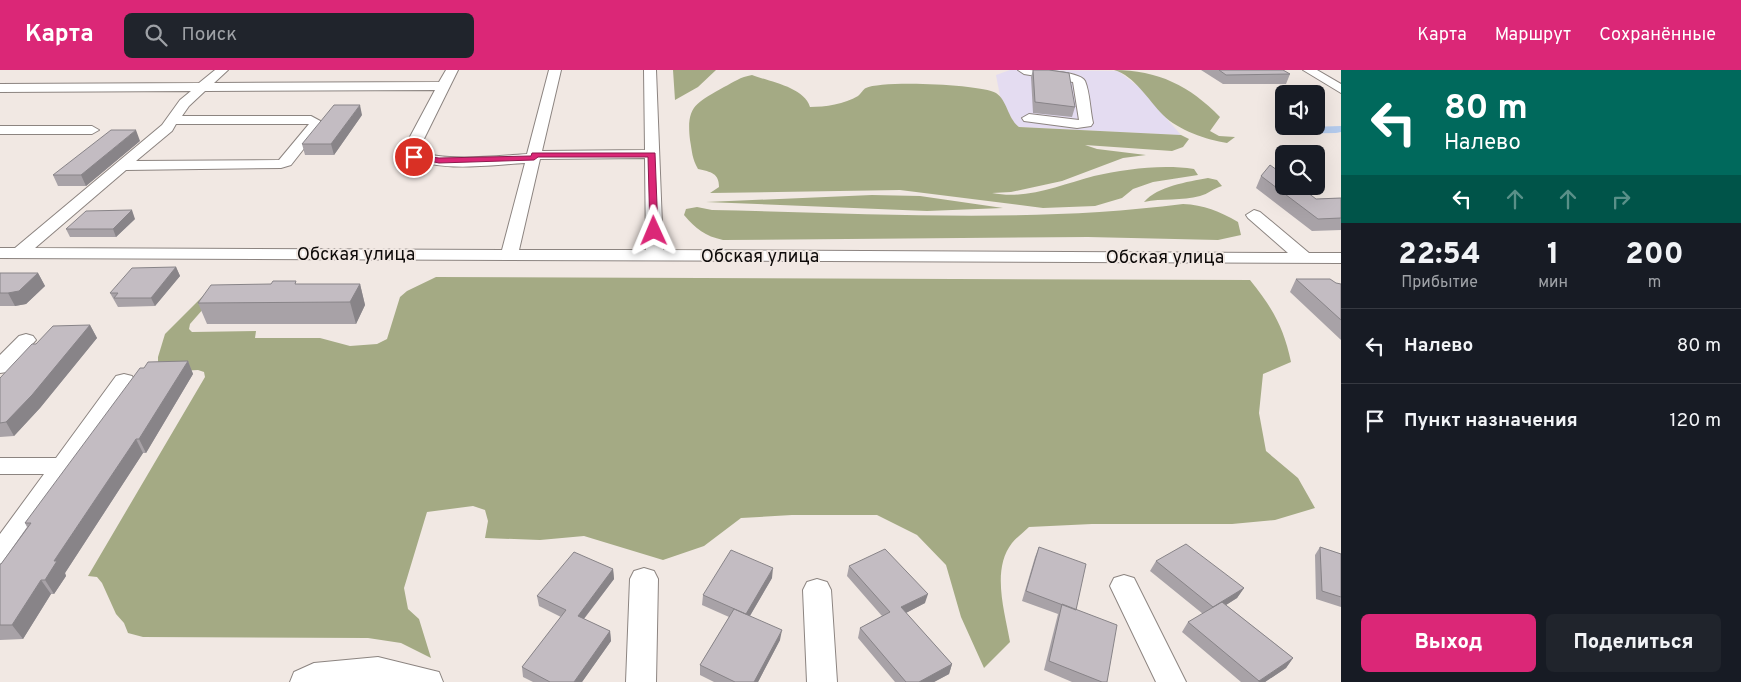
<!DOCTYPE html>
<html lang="ru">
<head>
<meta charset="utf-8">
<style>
	body { margin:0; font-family:Overpass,sans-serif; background:#20242c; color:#f1f3f6; height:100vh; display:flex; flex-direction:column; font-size:19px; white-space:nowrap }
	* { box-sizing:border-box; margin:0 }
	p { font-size:16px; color:#9ea1a6 }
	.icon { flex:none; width:28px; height:28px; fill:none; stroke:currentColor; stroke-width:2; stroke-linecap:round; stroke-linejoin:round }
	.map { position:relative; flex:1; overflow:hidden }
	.side { display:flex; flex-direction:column; background:#171b24; width:400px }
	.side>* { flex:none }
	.hud { background:#00695c; color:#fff; overflow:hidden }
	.fabs { position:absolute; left:1275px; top:15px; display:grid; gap:10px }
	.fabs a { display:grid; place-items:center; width:50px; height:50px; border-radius:8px; background:#171b24; box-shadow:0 5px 20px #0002; font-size:25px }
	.pin { position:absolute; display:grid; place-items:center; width:42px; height:42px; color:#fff; margin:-21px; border:2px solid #fff; border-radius:50%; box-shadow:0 1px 5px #0007 }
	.me { position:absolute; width:55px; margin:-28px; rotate:359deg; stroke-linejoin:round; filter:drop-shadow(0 0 4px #0008) }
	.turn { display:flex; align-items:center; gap:18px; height:105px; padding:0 20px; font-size:22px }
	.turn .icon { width:65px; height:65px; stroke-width:2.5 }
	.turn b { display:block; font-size:35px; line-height:42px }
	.lanes { display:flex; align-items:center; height:48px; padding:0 20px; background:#0003; justify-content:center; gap:25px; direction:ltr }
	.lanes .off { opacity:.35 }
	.eta { display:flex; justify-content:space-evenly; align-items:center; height:85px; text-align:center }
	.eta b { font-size:30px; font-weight:800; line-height:35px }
	.button { display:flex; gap:10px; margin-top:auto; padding:10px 20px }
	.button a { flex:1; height:58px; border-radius:8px; background:#db2777; color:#fff; font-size:20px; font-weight:800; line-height:58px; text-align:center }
	.button a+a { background:#20242c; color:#f1f3f6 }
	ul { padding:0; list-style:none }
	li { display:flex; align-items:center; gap:15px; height:75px; padding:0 20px; border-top:1px solid #363941 }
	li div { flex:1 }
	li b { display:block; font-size:19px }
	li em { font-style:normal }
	header { display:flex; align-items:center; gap:30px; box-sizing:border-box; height:70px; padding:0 25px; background:#db2777; color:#fff }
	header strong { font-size:24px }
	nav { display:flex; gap:28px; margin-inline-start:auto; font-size:18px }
	.search { width:350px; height:45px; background:#20242c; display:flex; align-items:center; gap:12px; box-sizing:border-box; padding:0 18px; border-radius:8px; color:#9ea1a6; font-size:19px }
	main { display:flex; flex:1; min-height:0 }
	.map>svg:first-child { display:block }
	.education { fill:#e4dcf1 }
	.forest { fill:#a4aa84 }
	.water { fill:#b4cbed }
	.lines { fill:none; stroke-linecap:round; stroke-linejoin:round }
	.minor-casing { stroke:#8c8480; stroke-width:2 }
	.minor { fill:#fff; fill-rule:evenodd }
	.wall { fill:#a8a2a7 }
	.shaded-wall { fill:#888488 }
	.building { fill:#c3bcc2; stroke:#888488 }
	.route { fill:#db2777; stroke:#8e194d }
	.labels { text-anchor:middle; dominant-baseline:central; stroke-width:4; stroke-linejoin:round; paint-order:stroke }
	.street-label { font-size:18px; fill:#0e0b0a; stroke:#f1e8e3 }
</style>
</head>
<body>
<header>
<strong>Карта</strong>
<div class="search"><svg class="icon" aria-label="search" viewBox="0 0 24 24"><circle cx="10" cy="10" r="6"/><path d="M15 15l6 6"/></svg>Поиск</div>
<nav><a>Карта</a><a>Маршрут</a><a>Сохранённые</a></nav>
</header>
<main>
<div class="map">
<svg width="1341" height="612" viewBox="0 0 1341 612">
	<rect width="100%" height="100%" fill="#f1e8e3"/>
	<path class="education" d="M1010,0L1118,1L1139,17L1181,65L1019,57L1014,53L1000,26L996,5Z"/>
	<path class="forest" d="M673,0H716L698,17L675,30Z
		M1114,0C1158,0 1190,16 1220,47L1210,61L1219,66L1235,67L1227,73C1207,70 1178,60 1163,45C1148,30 1135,6 1114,0Z
		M752,5C770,12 804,17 810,37C825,37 845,34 858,26C861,24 863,19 866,18C881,10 981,14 996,23C1007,30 1008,49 1019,57L1181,65L1189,69L1183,77L1172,81L1085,75L1097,79L1146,85L1123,88L1062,111L1011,122L992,123C1027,130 1060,115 1094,106C1125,99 1162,94 1194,99L1198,105L1153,112L1133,119L1122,128L1095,136L1043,138L900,120L710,123L719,117C719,103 711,102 698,99C692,89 692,81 690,70C686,36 696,33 724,17C734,12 740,7 752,5Z
		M1208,108L1217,110L1222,116C1214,118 1208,124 1200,126C1182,131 1162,128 1144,132C1158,116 1187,112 1208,108Z
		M872,125L920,126L1003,138L927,141L706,132Z
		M1183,134C1204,135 1219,141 1238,152L1241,165L1218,170L1088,167L723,170C705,166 696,159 684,145L686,139L697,137L712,140C869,143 1026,154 1183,134Z
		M436,207L1250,210C1272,237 1284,258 1291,292L1263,304L1259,343L1266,381L1298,408L1315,438L1275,450L1232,454H1092L1029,457C1024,462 1017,467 1012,473C991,500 1005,542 1010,572L984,598L961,547L946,495L917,465L877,445H792L741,448L704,476L663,490L584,466L540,470L485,468L488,451L485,440L473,436L427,442L404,518L408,539L419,549L431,588L401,573L368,568L143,567L128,563L124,553L116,544L102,513L97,507L88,506L205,307L204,302L198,300L178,301L158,296V287L165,264L208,221L204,238L190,254L189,259L192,262L256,261L255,268H320L350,276L377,274L387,269L400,227L407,221Z"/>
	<path class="water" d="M1341,56V62L1336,63L1278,64L1277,58Z"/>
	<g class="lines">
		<defs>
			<path id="minor" d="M215,0H228L214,13L439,12L446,0H458L418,81C442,92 499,86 527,84L549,0H561L542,81L645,80L644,0H656L663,180L1288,183L1248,148L1246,145L1254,140L1260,142L1309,183H1341V193L0,188V178H15L162,55L180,30L191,21L0,22V14L199,13ZM435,20L404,78L406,86C440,103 488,95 525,93L502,180L35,178L126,100L281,98L291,95L324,53L311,46H182L189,36L205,21ZM176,54H309L279,90L136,91L172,61ZM645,88L646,180H519L540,89Z
				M1018,0C1032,0 1079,0 1085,11C1090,23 1090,40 1093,53L1091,56L1077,58L1024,51L1022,48L1029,44L1079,50L1073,12L1024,4Z
				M1303,0H1317L1341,14V23Z
				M0,56H92L99,60L92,64H0Z
				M26,264L33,266L36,270L7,302L0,303V285L19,266Z
				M124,304L132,306L135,311L9,491L0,494V464L44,404H0V388H56L116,306Z
				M644,498L654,501L658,509L656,612H626L630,509L634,501Z
				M1124,505L1134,508L1186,612H1156L1110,516L1114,508Z
				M817,509L827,512L831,520L837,612H807L803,520L807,512Z
				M378,587L439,602L443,612H290L294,602L314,593Z"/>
		</defs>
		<use href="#minor" class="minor-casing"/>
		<use href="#minor" class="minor"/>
	</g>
	<path class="wall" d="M1033,0H1049L1075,37L1072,47L1033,43L1031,7Z
		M1201,0H1283L1290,4L1286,14H1223Z
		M362,45L334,85H305L302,74Z
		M140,71L86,116H58L53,105Z
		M1261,106L1316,129L1341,128V160L1312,161L1256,118Z
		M135,149L116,167H70L66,159Z
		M176,197L180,206L155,236L118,237L110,223Z
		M0,203H38L45,216L26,234L15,236H0Z
		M1296,209L1341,214V270L1290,222Z
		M297,214H360L365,235L356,254H207L198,233Z
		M90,255L97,268L40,338L14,366L0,367V308L36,274Z
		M188,291L193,304L146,383H143L65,503L66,506L54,524H51L23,569L0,570V494H1L27,457L25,453L144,298Z
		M1039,477L1076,540L1107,612H1072L1044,600L1058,544L1022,531L1035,487Z
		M1320,477L1341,484V537L1316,529L1315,485Z
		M1156,491L1244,518L1237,528L1226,535L1293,588L1286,598L1265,612H1241L1182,562L1188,552L1203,544L1150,501Z
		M849,496L925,533L906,543L952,594L949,604L934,612H895L858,568L860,558L882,546L847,506Z
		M613,499L614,509L584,549L610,561L611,571L582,612H533L523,607L522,597L561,547L539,536L537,526Z
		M772,508L750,546L780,570L758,612H714L700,605V595L729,547L702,535L703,525Z"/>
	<path class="shaded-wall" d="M360,35L362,45L334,85L331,74Z
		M136,60L140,71L86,116L81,105Z
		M132,140L135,149L116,167L113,159Z
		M176,197L180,206L155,236L151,228Z
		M38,203L45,216L26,234L15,236L8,223Z
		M360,214L365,235L356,254L350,232Z
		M90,255L97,268L40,338L14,366L6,352Z
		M188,291L193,304L146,383L139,369Z
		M136,369L143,383L65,503L66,506L54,524L45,510L54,491Z
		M773,498L772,508L745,554L746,544Z
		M613,499L614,509L579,555L578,546Z
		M41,510L51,524L23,569L12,555Z
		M1244,518L1237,528L1207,547L1213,537Z
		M928,524L925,533L898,547L901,537Z
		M782,560L780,570L758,612H754Z
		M610,561L611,571L582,612H574Z
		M1293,588L1286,598L1265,612H1258Z
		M952,594L949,604L934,612H919Z"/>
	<path class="building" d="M1033,0H1049L1069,3L1075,37L1035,32Z
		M1219,0H1283L1290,4L1226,5Z
		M334,35H360L331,74H302Z
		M111,60H136L81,105H53Z
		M1270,95L1284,105V116H1299L1316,129L1341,128V148L1318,149L1261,106Z
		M132,140L113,159H66L86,141Z
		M176,197L151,228H114L118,223H110L132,198Z
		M0,203H38L19,221L8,223H0Z
		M1296,209H1330L1336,213L1341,214V250Z
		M273,211H296L295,214H360L350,232L198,233L211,215L271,214Z
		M90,255L32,325L6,352L0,353V308L32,274H36L53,256Z
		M188,291L139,369H136L54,491H57L45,510H41L12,555H0V494H1L31,453H25L140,298H144L148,292Z
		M1186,474L1244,518L1213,537L1156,491Z
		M1039,477L1086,494L1076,540L1026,521Z
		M1320,477L1341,484V527L1322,521Z
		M885,479L928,524L901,537L952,594L919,612H906L860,558L890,542L849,496Z
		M731,480L773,498L746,544L703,525Z
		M574,482L613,499L578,546L610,561L574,612H550L522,597L566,540L537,526Z
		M1222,532L1293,588L1259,611L1188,552Z
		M1062,534L1117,555L1107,612H1102L1049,591Z
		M734,539L782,560L754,612H735L700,595Z"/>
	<path class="route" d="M532,83H655L658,161L654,164L650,161L648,87H538L534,90L439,93L411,87L414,85L439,88L531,86Z"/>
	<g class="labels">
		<g class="street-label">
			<text x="356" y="185">Обская улица</text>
			<text x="760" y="187">Обская улица</text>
			<text x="1165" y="188">Обская улица</text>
		</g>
	</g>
</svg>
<div class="fabs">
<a><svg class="icon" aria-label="sound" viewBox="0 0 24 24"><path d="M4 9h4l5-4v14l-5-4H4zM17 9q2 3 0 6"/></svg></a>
<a><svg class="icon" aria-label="search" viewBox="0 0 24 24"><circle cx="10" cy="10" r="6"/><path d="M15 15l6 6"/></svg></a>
</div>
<div class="pin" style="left:414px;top:87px;background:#d93025"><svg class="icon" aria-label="arrive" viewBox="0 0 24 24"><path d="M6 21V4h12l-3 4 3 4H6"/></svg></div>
<svg class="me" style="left:654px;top:161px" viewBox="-20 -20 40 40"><path d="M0-17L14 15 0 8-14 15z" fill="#db2777" stroke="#fff" stroke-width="4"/></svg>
</div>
<section class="side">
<div class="hud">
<div class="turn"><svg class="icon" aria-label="left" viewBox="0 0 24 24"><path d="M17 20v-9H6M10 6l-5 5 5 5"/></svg><div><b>80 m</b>Налево</div></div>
<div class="lanes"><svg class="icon" aria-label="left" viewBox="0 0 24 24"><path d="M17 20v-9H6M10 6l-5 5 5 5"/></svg><svg class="icon off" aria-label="ahead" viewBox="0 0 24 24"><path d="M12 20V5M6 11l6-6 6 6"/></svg><svg class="icon off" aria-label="ahead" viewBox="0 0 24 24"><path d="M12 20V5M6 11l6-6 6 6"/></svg><svg class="icon off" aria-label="right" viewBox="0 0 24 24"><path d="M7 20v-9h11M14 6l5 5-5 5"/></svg></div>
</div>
<div class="eta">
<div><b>22:54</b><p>Прибытие</p></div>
<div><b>1</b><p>мин</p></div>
<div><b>200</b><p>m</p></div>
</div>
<ul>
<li><svg class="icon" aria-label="left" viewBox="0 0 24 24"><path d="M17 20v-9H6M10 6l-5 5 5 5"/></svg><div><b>Налево</b></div><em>80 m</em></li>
<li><svg class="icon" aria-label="arrive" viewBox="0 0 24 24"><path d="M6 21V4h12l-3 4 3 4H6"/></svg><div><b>Пункт назначения</b></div><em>120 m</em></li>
</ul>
<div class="button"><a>Выход</a><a>Поделиться</a></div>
</section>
</main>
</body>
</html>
